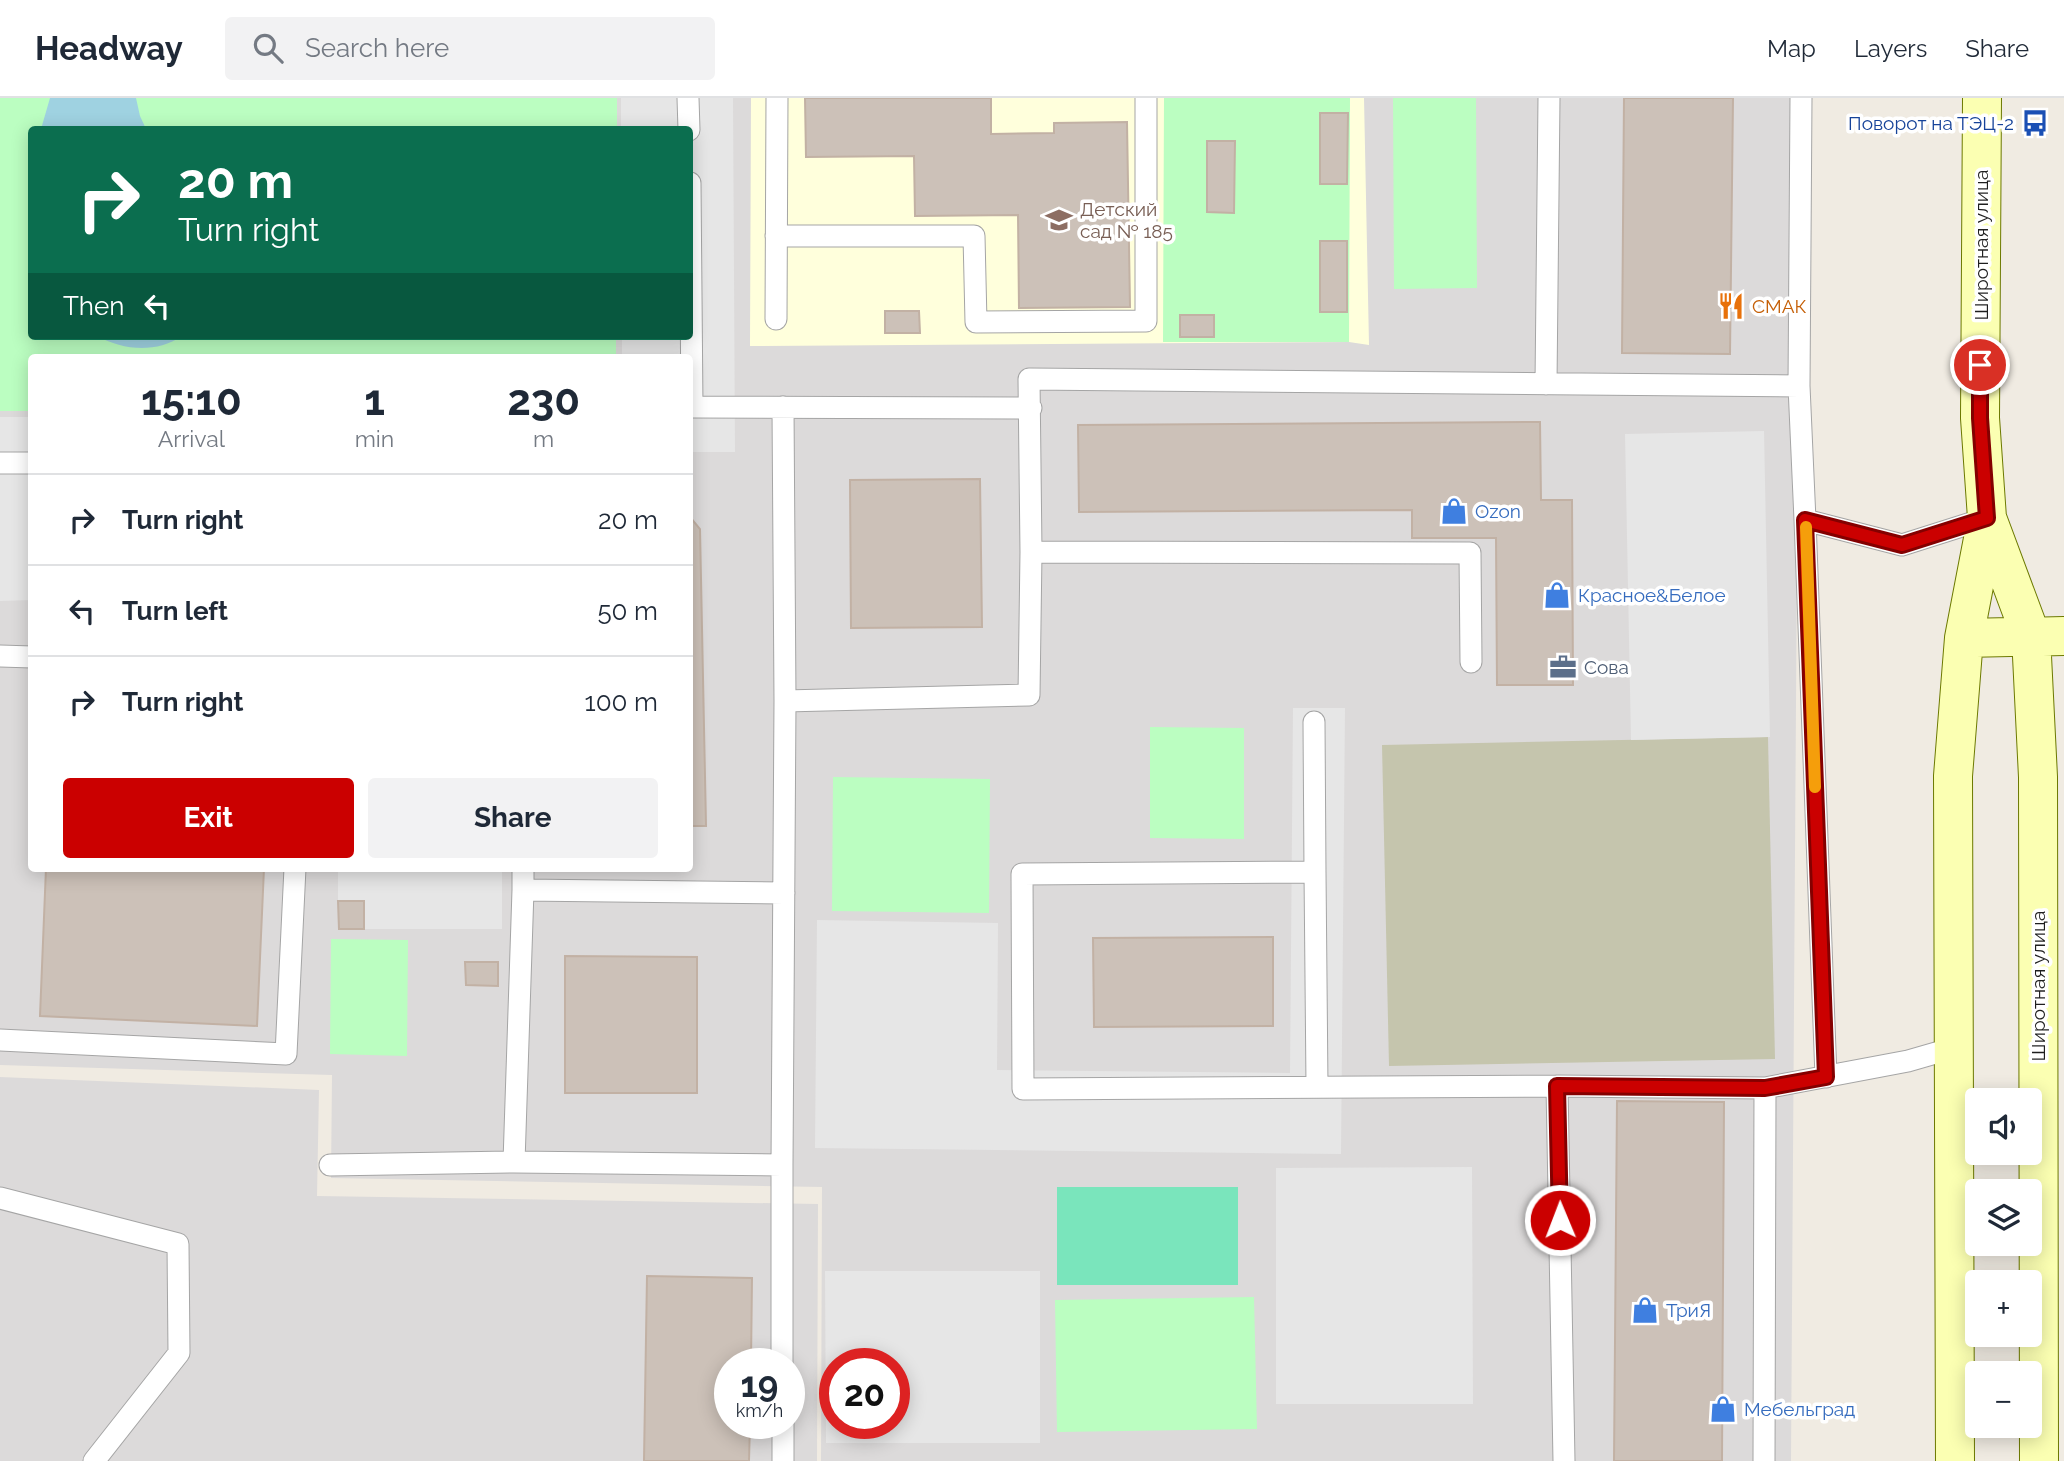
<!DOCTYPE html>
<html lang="en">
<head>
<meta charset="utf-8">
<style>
	body { margin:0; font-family:Raleway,sans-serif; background:#f2f2f3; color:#1f2937; height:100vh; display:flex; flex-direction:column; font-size:26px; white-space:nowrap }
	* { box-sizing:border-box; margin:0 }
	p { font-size:23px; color:#747a83 }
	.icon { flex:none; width:38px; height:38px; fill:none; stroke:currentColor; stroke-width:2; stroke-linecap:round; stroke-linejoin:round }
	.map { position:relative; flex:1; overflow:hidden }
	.drawer { position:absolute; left:28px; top:256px; width:665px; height:518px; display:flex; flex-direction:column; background:#fff; border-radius:7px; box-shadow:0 4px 18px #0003 }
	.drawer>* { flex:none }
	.banner { position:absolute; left:28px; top:28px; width:665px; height:214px; border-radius:7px; box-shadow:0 4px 18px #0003; background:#0b6e4f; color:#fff; overflow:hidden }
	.controls { position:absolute; left:1965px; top:990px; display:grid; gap:14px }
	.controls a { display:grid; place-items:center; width:77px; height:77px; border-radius:7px; background:#fff; box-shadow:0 4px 18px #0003; font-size:35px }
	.speed { position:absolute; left:714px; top:1250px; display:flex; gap:14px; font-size:35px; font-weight:700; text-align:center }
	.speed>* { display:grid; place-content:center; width:91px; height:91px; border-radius:50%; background:#fff; box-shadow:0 4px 18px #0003; line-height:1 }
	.speed small { font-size:18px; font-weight:400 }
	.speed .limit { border:10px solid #d22; background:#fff; color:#111 }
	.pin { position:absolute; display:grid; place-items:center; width:60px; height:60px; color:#fff; margin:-30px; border:4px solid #fff; border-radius:50%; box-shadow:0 2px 7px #0007 }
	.me { position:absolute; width:77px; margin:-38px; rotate:359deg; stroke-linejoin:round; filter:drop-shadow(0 0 5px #0008) }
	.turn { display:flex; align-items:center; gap:24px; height:147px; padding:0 35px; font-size:32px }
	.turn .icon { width:91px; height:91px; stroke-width:2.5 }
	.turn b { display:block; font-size:49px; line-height:60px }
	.then { display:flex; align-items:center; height:66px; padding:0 35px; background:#0003; gap:14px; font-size:26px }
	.eta { display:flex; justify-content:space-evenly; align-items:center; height:119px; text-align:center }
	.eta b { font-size:42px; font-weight:700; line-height:49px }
	.action { display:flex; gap:14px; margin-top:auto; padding:14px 35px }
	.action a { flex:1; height:80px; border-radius:7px; background:#cb0000; color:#fff; font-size:28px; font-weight:700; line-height:80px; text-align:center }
	.action a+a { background:#f2f2f3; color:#1f2937 }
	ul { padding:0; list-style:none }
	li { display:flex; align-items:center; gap:21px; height:91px; padding:0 35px; border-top:2px solid #e0e1e3 }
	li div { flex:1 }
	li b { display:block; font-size:26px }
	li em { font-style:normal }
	header { display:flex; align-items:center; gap:42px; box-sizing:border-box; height:98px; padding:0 35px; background:#fff; border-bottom:2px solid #e0e1e3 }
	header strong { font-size:33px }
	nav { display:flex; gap:38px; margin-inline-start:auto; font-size:24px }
	.search { width:490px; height:63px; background:#f2f2f3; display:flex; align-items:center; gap:18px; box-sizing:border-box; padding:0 24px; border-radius:7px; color:#747a83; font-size:26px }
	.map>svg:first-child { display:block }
	.residential { fill:#dcdada; fill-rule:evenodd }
	.education { fill:#ffffdc }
	.construction { fill:#c5c5ad }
	.park { fill:#bbfec1 }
	.pitch { fill:#7ae5bc }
	.parking { fill:#e6e6e6; fill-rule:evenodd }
	.water { fill:#9fd2e1 }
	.building { fill:#ccc1b8; stroke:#c2b1a4; stroke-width:2 }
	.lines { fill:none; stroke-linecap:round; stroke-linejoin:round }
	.lane-casing { stroke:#a5a5a5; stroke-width:23 }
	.secondary-casing { stroke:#6c7900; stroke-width:40 }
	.lane { stroke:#fff; stroke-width:21 }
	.secondary { stroke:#fbffb2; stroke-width:38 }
	.route-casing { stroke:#840000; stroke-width:18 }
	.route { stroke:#cb0000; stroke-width:12 }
	.slow { stroke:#f59e0b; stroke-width:12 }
	.labels { text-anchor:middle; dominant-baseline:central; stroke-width:7; stroke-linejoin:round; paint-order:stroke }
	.transit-label { font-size:19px; fill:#164399; stroke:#fff; text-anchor:end }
	.education-label { font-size:19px; fill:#785e54; stroke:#fff; text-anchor:start }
	.street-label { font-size:19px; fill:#1e1e1e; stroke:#fff }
	.food-label { font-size:19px; fill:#c56008; stroke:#fff; text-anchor:start }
	.shop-label { font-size:19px; fill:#366cbe; stroke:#fff; text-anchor:start }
	.service-label { font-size:19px; fill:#4e5e75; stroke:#fff; text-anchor:start }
</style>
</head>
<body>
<header>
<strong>Headway</strong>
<div class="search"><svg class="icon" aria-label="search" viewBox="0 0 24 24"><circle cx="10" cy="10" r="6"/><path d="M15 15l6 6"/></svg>Search here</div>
<nav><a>Map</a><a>Layers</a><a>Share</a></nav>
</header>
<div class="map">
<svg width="2064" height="1363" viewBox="0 0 2064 1363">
	<rect width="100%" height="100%" fill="#f0ebe2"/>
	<path class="residential" d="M0,0H1800L1791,1363H821L822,1089L331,1080L332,977L0,967ZM32,32H690V238H32ZM32,259H690V770H32ZM835,1265H894V1325H835Z
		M0,979L319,992L317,1098L818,1106L817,1363H0ZM730,1265H789V1325H730Z"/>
	<path class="education" d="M751,0H1364L1369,247L1349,244L750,248Z"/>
	<path class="construction" d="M1768,639L1775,961L1389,968L1382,647Z"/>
	<path class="park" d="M0,0H617V31L32,32V238H616V259H32L31,313H0Z
		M1164,0H1350L1349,244H1163Z
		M1393,0H1476L1477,190L1394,191Z
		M1150,629L1244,630V741L1150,740Z
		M833,679L990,681L989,815L832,813Z
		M331,841L408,842L407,958L330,956Z
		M1254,1199L1257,1331L1057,1334L1055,1202Z"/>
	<path class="pitch" d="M1057,1089H1238V1187H1057Z"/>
	<path class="parking" d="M621,0H733L735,354H690V259H622V238H690V32L621,31Z
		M0,319H31V502L0,503Z
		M1764,333L1770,639L1631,642L1625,336Z
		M1293,610H1345L1341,1056L815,1050L817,822L998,825L997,972L1290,975Z
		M338,770H502V831H364V803H338Z
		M1472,1069L1473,1306H1276V1070Z
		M1040,1173V1345H826L825,1173ZM835,1265H894V1325H835Z"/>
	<path class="water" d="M50,0H136L140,18L146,31H41Z
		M97,238H182C155,256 123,252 97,238Z"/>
	<path class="building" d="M805,0H991V36L1054,35V25L1127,24L1130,209L1019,210L1018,117L915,118L914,58L806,59Z
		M1624,0H1733L1730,256L1622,255Z
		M1320,15H1348L1347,86H1320Z
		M1207,43H1235L1234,115L1207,114Z
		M1320,143H1347V214H1320Z
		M885,213H919L920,235H885Z
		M1180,217H1214V239H1180Z
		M1540,324L1541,402H1572L1573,587H1497L1496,440H1412V412L1079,414L1078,327Z
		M980,381L982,529L851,530L850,382Z
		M690,419L700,431L706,728H690Z
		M46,770H264L257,928L40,918Z
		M338,803H364V831H339Z
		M1273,839V928L1094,929L1093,840Z
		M565,858L697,859V995H565Z
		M465,864H498V888L466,887Z
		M1617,1003L1724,1004L1722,1363H1614Z
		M647,1178L752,1180L751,1265H730V1325H750L749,1363H644Z"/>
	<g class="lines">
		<defs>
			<path id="lane" d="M688,0L689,32
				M690,85L692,309L1031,310
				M776,138H974L976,224L1146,223V0
				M776,221L777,0
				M1546,286L1549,0
				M1799,288L1801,0
				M783,309L785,603L1029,597L1031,454
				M0,365H32
				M1805,422L1826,979
				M0,558L32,559
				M1471,564L1470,455L1031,454L1029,281L1799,288L1805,422L1902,447L1987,420
				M1314,624L1315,774
				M523,770V792L784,795
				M523,792L514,1064L782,1067L785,603
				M0,942L286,956L295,770
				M1317,988L1315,774L1022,776L1023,991L1557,988
				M330,1067L514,1064
				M782,1067V1265
				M0,1100L178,1146L179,1255L94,1363
				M783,1325V1363
				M1564,1363L1557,988L1765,990
				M1764,1363L1765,990L1908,963L1953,950"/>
			<path id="secondary" d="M1987,420L2031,538L2038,679L2039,1363
				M1964,540L2064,538
				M1955,1363L1953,678L1964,540L1987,420L1980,320L1982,0"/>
		</defs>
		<use href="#lane" class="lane-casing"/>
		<use href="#secondary" class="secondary-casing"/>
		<use href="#lane" class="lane"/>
		<use href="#secondary" class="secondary"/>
	</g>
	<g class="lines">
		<defs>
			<path id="route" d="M1560,1122L1557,988L1765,990L1826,979L1805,422L1902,447L1987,420L1980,320V267"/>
		</defs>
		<use href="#route" class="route-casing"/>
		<use href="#route" class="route"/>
		<path class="slow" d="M1806,429L1815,689"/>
	</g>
	<defs>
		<symbol id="bus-bare" viewBox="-9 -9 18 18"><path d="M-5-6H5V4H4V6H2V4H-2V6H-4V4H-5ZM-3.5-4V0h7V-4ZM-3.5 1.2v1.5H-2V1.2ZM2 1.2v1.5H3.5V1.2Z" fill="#1a4fb4" stroke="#fff" stroke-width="2.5" paint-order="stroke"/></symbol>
		<symbol id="school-bare" viewBox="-9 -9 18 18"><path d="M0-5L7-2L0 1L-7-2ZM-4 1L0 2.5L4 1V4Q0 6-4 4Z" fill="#8d6e63" stroke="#fff" stroke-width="2.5" paint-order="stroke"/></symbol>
		<symbol id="restaurant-bare" viewBox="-9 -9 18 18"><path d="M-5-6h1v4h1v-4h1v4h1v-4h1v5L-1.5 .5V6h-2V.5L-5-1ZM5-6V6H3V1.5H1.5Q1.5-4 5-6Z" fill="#e8710a" stroke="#fff" stroke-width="2.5" paint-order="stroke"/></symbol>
		<symbol id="shop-bare" viewBox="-9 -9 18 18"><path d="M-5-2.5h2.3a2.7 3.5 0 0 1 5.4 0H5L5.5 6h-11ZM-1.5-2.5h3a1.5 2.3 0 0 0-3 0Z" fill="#3f7fe0" stroke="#fff" stroke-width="2.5" paint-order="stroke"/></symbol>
		<symbol id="office-bare" viewBox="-9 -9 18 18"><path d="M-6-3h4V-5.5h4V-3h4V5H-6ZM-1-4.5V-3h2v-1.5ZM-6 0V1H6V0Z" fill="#5c6f8a" stroke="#fff" stroke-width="2.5" paint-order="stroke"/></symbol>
	</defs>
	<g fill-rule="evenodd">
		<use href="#bus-bare" x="2016" y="6" width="38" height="38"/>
		<use href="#school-bare" x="1040" y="103" width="38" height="38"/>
		<use href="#restaurant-bare" x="1712" y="189" width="38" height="38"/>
		<use href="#shop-bare" x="1435" y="394" width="38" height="38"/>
		<use href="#shop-bare" x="1538" y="478" width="38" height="38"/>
		<use href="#office-bare" x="1544" y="550" width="38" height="38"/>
		<use href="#shop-bare" x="1626" y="1193" width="38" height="38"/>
		<use href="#shop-bare" x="1704" y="1292" width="38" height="38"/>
	</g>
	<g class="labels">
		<g class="transit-label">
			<text x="2014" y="25">Поворот на ТЭЦ-2</text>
		</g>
		<g class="education-label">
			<text x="1080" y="111">Детский<tspan x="1080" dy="22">сад № 185</tspan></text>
		</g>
		<g class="street-label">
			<text transform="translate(1981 147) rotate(-90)">Широтная улица</text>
			<text transform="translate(2038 888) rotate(-90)">Широтная улица</text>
		</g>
		<g class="food-label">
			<text x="1752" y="208">СМАК</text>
		</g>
		<g class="shop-label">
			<text x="1475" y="413">Ozon</text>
			<text x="1578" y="497">Красное&amp;Белое</text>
			<text x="1666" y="1212">ТриЯ</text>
			<text x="1744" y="1311">Мебельград</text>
		</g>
		<g class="service-label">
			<text x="1584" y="569">Сова</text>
		</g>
	</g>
</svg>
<div class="controls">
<a><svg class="icon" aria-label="sound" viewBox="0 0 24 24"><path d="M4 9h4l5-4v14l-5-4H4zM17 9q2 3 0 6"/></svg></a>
<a><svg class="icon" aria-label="layers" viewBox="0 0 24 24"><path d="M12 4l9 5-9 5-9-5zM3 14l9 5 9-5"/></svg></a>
<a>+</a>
<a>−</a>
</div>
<div class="speed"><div>19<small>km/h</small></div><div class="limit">20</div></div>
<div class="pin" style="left:1980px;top:267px;background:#d93025"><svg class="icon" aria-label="arrive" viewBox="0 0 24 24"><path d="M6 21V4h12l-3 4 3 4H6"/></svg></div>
<svg class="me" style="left:1560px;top:1122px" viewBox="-20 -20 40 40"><circle r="17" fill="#cb0000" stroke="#fff" stroke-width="3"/><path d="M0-11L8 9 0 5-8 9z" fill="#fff"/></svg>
<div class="banner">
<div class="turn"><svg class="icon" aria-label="right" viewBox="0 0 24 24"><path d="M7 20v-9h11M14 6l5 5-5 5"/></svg><div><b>20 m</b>Turn right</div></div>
<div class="then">Then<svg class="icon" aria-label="left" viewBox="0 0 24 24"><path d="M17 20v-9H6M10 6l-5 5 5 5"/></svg></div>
</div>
<section class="drawer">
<div class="eta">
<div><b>15:10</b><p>Arrival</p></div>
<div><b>1</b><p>min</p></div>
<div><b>230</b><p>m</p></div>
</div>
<ul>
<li><svg class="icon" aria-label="right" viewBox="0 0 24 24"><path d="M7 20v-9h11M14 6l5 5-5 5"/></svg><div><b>Turn right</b></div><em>20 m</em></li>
<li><svg class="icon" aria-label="left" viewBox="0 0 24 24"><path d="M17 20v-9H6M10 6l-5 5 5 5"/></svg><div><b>Turn left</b></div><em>50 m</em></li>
<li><svg class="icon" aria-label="right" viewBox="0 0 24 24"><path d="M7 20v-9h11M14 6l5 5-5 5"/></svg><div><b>Turn right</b></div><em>100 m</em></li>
</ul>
<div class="action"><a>Exit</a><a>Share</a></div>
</section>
</div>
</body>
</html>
